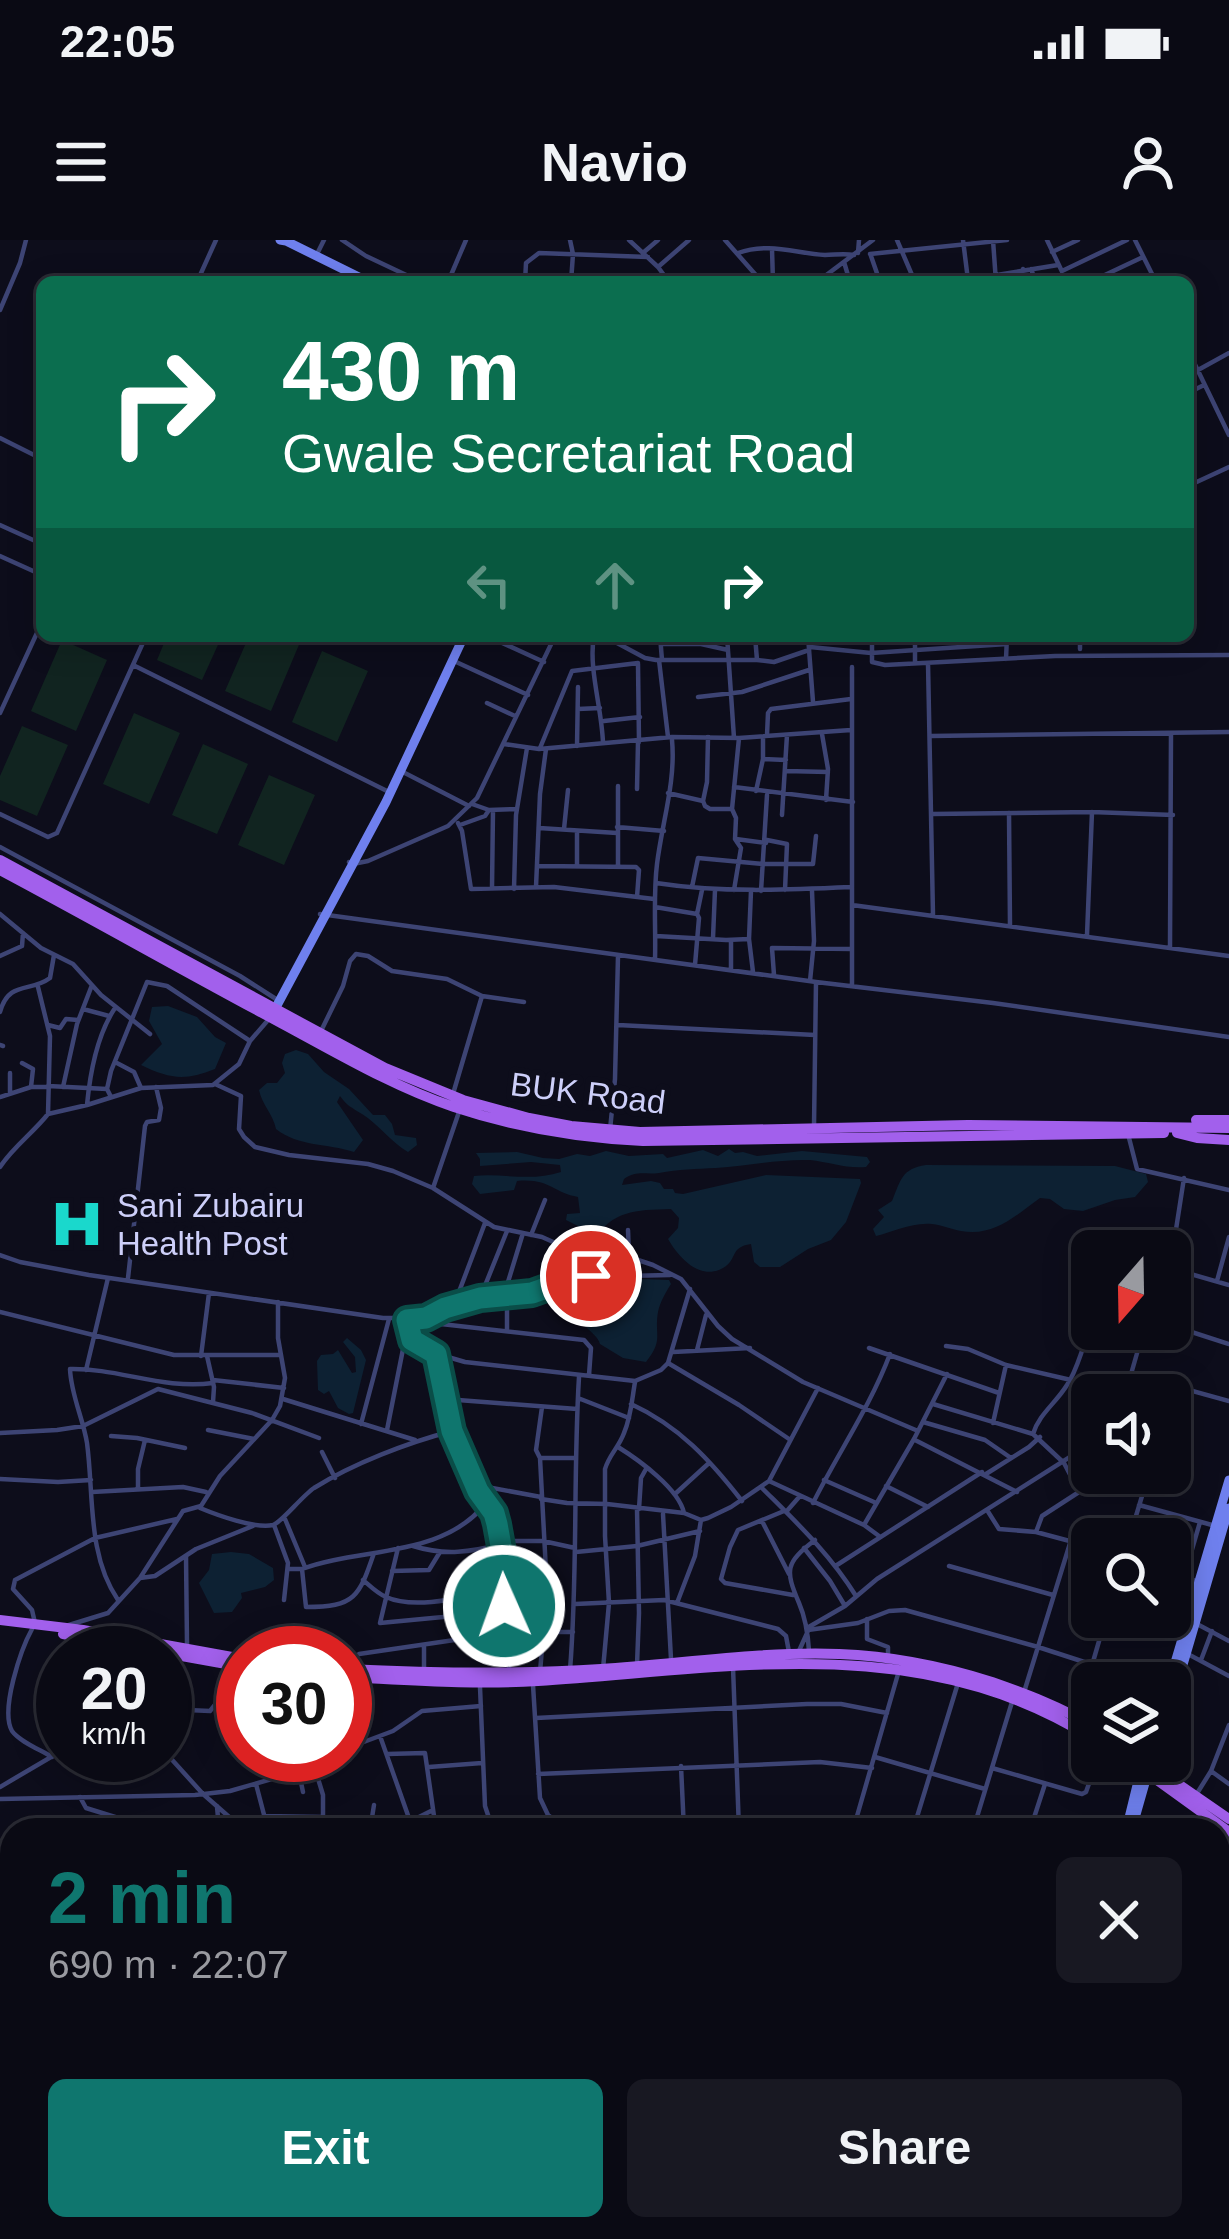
<!DOCTYPE html>
<html lang="en">
<head>
<meta charset="utf-8">
<style>
	body { margin:0; font-family:Arial,sans-serif; background:#181822; color:#f1f3f6; height:100vh; display:flex; flex-direction:column; font-size:45px; white-space:nowrap }
	* { box-sizing:border-box; margin:0 }
	p { font-size:39px; color:#999aa0 }
	.icon { flex:none; width:66px; height:66px; fill:none; stroke:currentColor; stroke-width:2; stroke-linecap:round; stroke-linejoin:round }
	.map { position:relative; flex:1; overflow:hidden }
	.drawer { position:absolute; left:0px; top:1578px; width:1230px; height:423px; display:flex; flex-direction:column; background:#0a0a14; border-radius:36px 36px 0 0; box-shadow:0 6px 30px #0003,0 0 0 3px #2a2b34 }
	.drawer>* { flex:none }
	.banner { position:absolute; left:36px; top:36px; width:1158px; height:366px; border-radius:18px; box-shadow:0 6px 30px #0003,0 0 0 3px #2a2b34; background:#0b6e4f; color:#fff; overflow:hidden }
	.needle { width:78px; rotate:200deg }
	.buttons { position:absolute; left:1071px; top:990px; display:grid; gap:24px }
	.buttons a { display:grid; place-items:center; width:120px; height:120px; border-radius:18px; background:#0a0a14; box-shadow:0 6px 30px #0003,0 0 0 3px #2a2b34; font-size:60px }
	.speed { position:absolute; left:36px; top:1386px; display:flex; gap:24px; font-size:60px; font-weight:700; text-align:center }
	.speed>* { display:grid; place-content:center; width:156px; height:156px; border-radius:50%; background:#0a0a14; box-shadow:0 6px 30px #0003,0 0 0 3px #2a2b34; line-height:1 }
	.speed small { font-size:30px; font-weight:400 }
	.speed .limit { border:18px solid #d22; background:#fff; color:#111 }
	.pin { position:absolute; display:grid; place-items:center; width:102px; height:102px; color:#fff; margin:-51px; border:6px solid #fff; border-radius:50%; box-shadow:0 3px 12px #0007 }
	.me { position:absolute; width:132px; margin:-66px; rotate:358deg; stroke-linejoin:round; filter:drop-shadow(0 0 9px #0008) }
	.turn { display:flex; align-items:center; gap:42px; height:252px; padding:0 48px; font-size:54px }
	.turn .icon { width:156px; height:156px; stroke-width:2.5 }
	.turn b { display:block; font-size:84px; line-height:102px }
	.lanes { display:flex; align-items:center; height:114px; padding:0 48px; background:#0003; justify-content:center; gap:60px; direction:ltr }
	.lanes .off { opacity:.35 }
	.round { display:grid; place-items:center; flex:none; width:126px; height:126px; border-radius:18px; background:#181822 }
	.headline { display:flex; align-items:center; justify-content:space-between; height:204px; padding:0 48px }
	h1 { font-size:72px; font-weight:800; line-height:90px; color:#0f766e }
	.primary-button { display:flex; gap:24px; margin-top:auto; padding:24px 48px }
	.primary-button a { flex:1; height:138px; border-radius:18px; background:#0f766e; color:#fff; font-size:48px; font-weight:800; line-height:138px; text-align:center }
	.primary-button a+a { background:#181822; color:#f1f3f6 }
	.status { display:flex; justify-content:space-between; align-items:center; height:84px; padding:0 60px; background:#0a0a14; direction:ltr }
	.status svg { height:33px; fill:currentColor }
	header { display:flex; justify-content:space-between; align-items:center; height:156px; padding:0 48px; background:#0a0a14; font-size:54px; font-weight:800 }
	.map>svg:first-child { display:block }
	.green { fill:#112420 }
	.water { fill:#0d2133 }
	.lines { fill:none; stroke-linecap:round; stroke-linejoin:round }
	.stream { stroke:#0d2133; stroke-width:3 }
	.street { stroke:#3d4474; stroke-width:4.5 }
	.secondary { stroke:#6f80ee; stroke-width:9 }
	.primary { stroke:#a260ec; stroke-width:10 }
	.route-casing { stroke:#0a4d48; stroke-width:30 }
	.route { stroke:#0f766e; stroke-width:21 }
	.labels { text-anchor:middle; dominant-baseline:central; stroke-width:12; stroke-linejoin:round; paint-order:stroke }
	.street-label { font-size:33px; fill:#cdcff9; stroke:#0d0d1b }
	.poi-label { font-size:33px; fill:#cdcff9; stroke:#0d0d1b; text-anchor:start }
</style>
</head>
<body>
<div class="status"><b>22:05</b><svg viewBox="0 0 49 12"><path d="M0 12V9h3v3zM5 12V6h3v6zM10 12V3h3v9zM15 12V0h3v12zM26 1h20v11H26zM47 4h2v5h-2z"/></svg></div>
<header><svg class="icon" aria-label="menu" viewBox="0 0 24 24"><path d="M4 6h16M4 12h16M4 18h16"/></svg>Navio<svg class="icon" aria-label="person" viewBox="0 0 24 24"><circle cx="12" cy="8" r="4"/><path d="M4 21q1-7 8-7t8 7"/></svg></header>
<div class="map">
<svg width="1229" height="1999" viewBox="0 0 1229 1999">
	<rect width="100%" height="100%" fill="#0d0d1b"/>
	<path class="green" d="M167,396H222L202,440L157,420Z
		M249,396H291L301,400L271,471L225,451Z
		M62,400L107,420L76,491L31,471Z
		M322,411L368,431L337,502L292,482Z
		M134,473L180,493L149,564L103,544Z
		M22,486L68,505L37,576L0,560V536Z
		M203,504L248,524L217,594L172,575Z
		M269,535L315,555L284,625L238,605Z"/>
	<path class="water" d="M168,766L197,777L215,797L226,803L215,829C185,841 170,839 141,825L162,804L149,781L152,767Z
		M296,810L308,814L324,832L349,849L373,875H385L392,884L395,895L416,898L417,905L408,912C391,902 378,884 362,874C351,867 347,866 340,856L337,862L363,900L354,912C327,903 299,907 276,889C273,874 262,865 259,850L267,843H277L285,833L282,823L285,814Z
		M729,909L735,913L743,912L757,916L802,911L867,917L870,922L866,927C847,929 829,922 810,920C778,919 747,926 716,928C696,929 679,929 659,933C645,935 637,930 624,939L622,945L651,941L660,943L664,949H673L675,953L683,954L766,935L860,939L861,943L846,982L831,1000L808,1009L780,1027H760L754,1022L751,1004C729,1007 738,1020 723,1028C700,1041 679,1018 668,999L678,988L679,978L671,969C634,970 614,970 591,1002L581,1000L578,986L566,980L567,974L580,973L578,957C553,953 550,938 517,941L514,950L480,954L472,944L474,936C503,933 532,942 561,932L560,925L531,922L480,926V919L476,913L517,912L543,918L559,919L577,914L590,916L606,911L629,916L663,914L667,918L703,910L718,916Z
		M926,925L1115,926L1146,934L1148,942L1135,957L1115,960L1083,971L1064,969L1050,959L1040,958C1015,976 994,997 961,991C951,989 942,985 932,984C912,982 893,992 876,996L873,989L884,977L878,970L892,961C901,940 901,929 926,925Z
		M641,1039L669,1040L671,1044C666,1052 660,1062 658,1072C654,1096 664,1099 646,1122L623,1118L600,1104C598,1097 592,1093 588,1089C575,1076 585,1053 596,1043Z
		M347,1098L361,1110L366,1120L353,1173L349,1174L338,1168L329,1151L324,1154L318,1150L317,1121L321,1115L333,1114L338,1110L352,1133L356,1132L355,1117L343,1102Z
		M231,1312L249,1314L273,1328L274,1340L265,1347L241,1353L242,1358L232,1372L214,1373L199,1343L209,1330L212,1314Z"/>
	<g class="lines">
		<path class="stream" d="M64,1999L82,1989"/>
		<path class="street" d="M342,0L366,16L421,42
			M570,0L573,14L571,42
			M629,0L658,27L669,42
			M725,0L762,42
			M897,0L915,42
			M963,0L968,40
			M993,0L996,42
			M1047,0L1067,42
			M1135,0L1156,42
			M772,9L773,42H792
			M644,12L658,0
			M1052,12L1078,0
			M738,13C768,2 795,13 825,15C835,15 843,13 854,15
			M858,13L859,0
			M870,14L1007,0
			M316,16L324,0
			M871,16L880,42
			M844,22L850,42
			M658,27L689,0
			M1023,29L1025,42
			M1031,29L1036,42
			M1062,31L1127,0
			M197,42L216,0
			M448,42L466,0
			M525,42L526,23L539,13L648,17
			M817,42L873,0
			M954,42L1058,25
			M1090,42L1143,17
			M0,70L20,23L26,0
			M1188,110L1229,195
			M1198,130L1229,113
			M1188,153L1204,145
			M0,198L42,219
			M1188,246L1229,227
			M0,285L42,304
			M0,316L42,335
			M487,396L544,422
			M594,396C588,427 602,469 603,503
			M604,396L645,418L656,420H757L774,422L809,410
			M660,396L662,420
			M727,396L734,498
			M755,396L757,420
			M808,396L813,462
			M872,396V422L885,425L1055,416L1229,415
			M661,404H701L728,410
			M810,407L871,413L1007,404
			M1080,409V396
			M1006,419L1007,396
			M659,420L668,497
			M454,421L528,455
			M915,423V396
			M928,423L933,675
			M638,424L639,502
			M133,425L387,551
			M698,457L742,452L809,430
			M487,463L515,476
			M578,469L600,468
			M0,473L42,382
			M604,481L640,477
			M822,494L828,529L826,560
			M767,495L768,473L771,469L851,459
			M931,496L1229,492
			M504,504L539,509L672,497L739,498L851,490
			M577,506L578,447
			M540,508L572,431L638,423
			M763,519L786,520
			M401,531L469,566
			M786,531L828,532
			M734,547L853,562
			M637,549L638,502
			M756,551L763,519V498
			M668,553L703,561L705,566L710,569H732
			M703,561L707,542L708,497
			M472,564L489,570L517,569
			M1009,573L1010,686
			M0,574L48,597L57,593L146,396
			M932,574L1092,572L1173,575
			M782,575L787,495
			M458,583L462,591L471,649L554,647L654,659
			M460,585L485,576L489,570
			M617,587L664,591
			M539,588L617,593
			M564,589L568,550
			M736,599L766,603
			M767,600L787,604L785,650
			M0,607L240,736L276,759
			M349,622L353,624L368,621L448,586L477,558L555,396
			M577,625V591
			M537,626L636,627L639,630L637,657
			M618,627V546
			M656,643C721,653 786,650 852,647
			M536,647L540,554L546,509
			M692,647L698,618L763,624H813L816,596
			M492,648L493,570
			M514,649L516,575L527,508
			M734,650L741,608L735,599L736,578L732,569L739,498
			M751,651L749,699L753,732
			M761,651L767,555
			M852,665L1229,716
			M655,667L697,674
			M0,674L41,708L73,724L101,755L150,794
			M320,674L816,742L993,763L1229,797
			M1087,695L1092,572
			M656,696L726,700L749,699
			M713,698L715,650
			M731,700V730
			M1170,708L1171,493
			M0,716L22,706L23,693
			M655,720C656,688 653,656 657,624C662,583 676,541 672,500
			M695,725L699,678L697,674L702,650
			M774,735L772,708L852,709
			M810,741L814,701L812,651
			M852,746V427
			M38,747L50,796L48,874
			M83,769L109,776
			M0,772C9,740 30,753 50,738L54,715
			M48,785L60,788L66,779L78,780
			M618,785L815,795
			M322,789L343,746L350,721L356,714L368,716L392,731L447,739L482,756L524,762
			M0,805L3,806
			M115,822L134,832L141,848
			M22,823L33,829L31,847
			M10,833V854
			M215,844L241,856L239,889L244,897L255,907L289,915L368,924L393,931L433,948L494,987L542,997L580,1014L629,1017L653,1025L681,1039L718,1086L732,1099L803,1142L918,1191
			M48,846L107,849
			M63,847L77,784L92,745
			M453,854L482,756
			M0,857L31,847H47
			M111,857L107,849L111,831L147,742L167,746L250,801
			M87,865C90,833 97,795 115,768
			M814,886L816,742
			M610,890L615,839L618,716
			M1128,894L1137,929L1229,950
			M0,927C13,907 33,893 48,874L87,865L141,848L213,845L239,824L250,801L269,779
			M1184,938L1170,1028L1229,1045
			M433,948L460,869
			M628,990L629,1015
			M531,995L545,960
			M0,1015L20,1022L89,1035L383,1078H426L441,1084L584,1100L591,1108L589,1135
			M128,1038L145,886L147,882L159,880L161,868L156,847
			M1217,1041L1229,997
			M504,1055L523,993
			M480,1058L507,991
			M454,1065L485,983
			M1090,1067L1092,1068
			M0,1072L174,1115H281
			M426,1078L445,1068L480,1058L532,1053L581,1037L670,1035
			M407,1080L414,1101L441,1115L465,1122L635,1141L661,1130L668,1123L690,1049
			M1170,1085L1229,1104
			M507,1091V1055
			M946,1106L968,1109L1006,1125L1071,1140
			M869,1108L999,1153
			M697,1110L706,1075
			M435,1112L452,1191L478,1251L493,1273L501,1301L504,1366L511,1406L509,1428
			M673,1112L750,1108
			M201,1116L209,1053
			M207,1116L214,1147L213,1162
			M668,1123L739,1165L789,1199
			M86,1130L108,1038
			M1131,1134L1229,1161
			M213,1140L284,1148
			M1125,1155L1144,1089
			M578,1158L629,1178
			M283,1159L415,1200
			M445,1159L577,1169
			M631,1164C679,1186 710,1220 742,1261
			M933,1164L1033,1194L1064,1223L1079,1252L1042,1276L1036,1292
			M923,1182L985,1200L1011,1218
			M993,1183L1006,1125
			M361,1184L389,1079
			M208,1190L254,1199
			M387,1190L405,1099L410,1091
			M0,1193L57,1190L83,1186L158,1149L252,1173L319,1198
			M1033,1194C1039,1174 1056,1163 1067,1145C1076,1132 1080,1115 1086,1100
			M111,1196L137,1198L185,1208
			M915,1200L1017,1252
			M618,1207C639,1220 679,1249 684,1273
			M322,1212L335,1238
			M540,1218H574
			M986,1234L1029,1207L1040,1197
			M0,1239L58,1242L91,1240
			M824,1240L874,1262
			M769,1241L864,1285L879,1296
			M476,1245L541,1257
			M886,1246L928,1267
			M138,1248V1229L145,1200
			M762,1248C797,1283 830,1314 856,1356
			M92,1252L183,1247L206,1252
			M675,1254L709,1223
			M541,1259L567,1263L607,1264L684,1273L701,1280L708,1278L731,1267L769,1241L818,1148
			M813,1263C838,1213 870,1167 890,1114
			M1139,1265L1212,1285
			M200,1268C217,1275 255,1289 273,1285C281,1283 302,1256 314,1248C354,1223 407,1203 452,1191
			M637,1269L639,1373L637,1425
			M639,1269L641,1238L646,1229
			M987,1270L999,1289L1036,1292L1092,1307
			M784,1271L738,1290L730,1307L721,1339L725,1343L793,1355
			M786,1272L800,1256
			M663,1274L671,1419
			M285,1279L305,1327
			M762,1281L789,1334
			M274,1285L288,1323L284,1360
			M864,1285L914,1199L947,1134
			M1129,1299L1149,1233
			M503,1301H543L575,1308
			M413,1306C445,1316 471,1312 502,1304
			M398,1308L380,1383L443,1377L504,1366
			M804,1308L830,1341L845,1366
			M576,1312L637,1306L700,1291
			M186,1316L187,1404
			M837,1325L982,1232
			M949,1326L1053,1355
			M289,1329H302C361,1307 443,1318 486,1263
			M302,1329L306,1367C355,1367 359,1357 374,1313
			M392,1331L429,1330L440,1312
			M1170,1333L1199,1342
			M1184,1337L1200,1282
			M140,1338L155,1336L196,1309L253,1286
			M363,1340C370,1346 378,1354 386,1357C426,1375 504,1345 546,1335
			M118,1360C87,1315 94,1255 87,1203C83,1178 71,1155 70,1129C118,1128 164,1150 213,1143
			M677,1363L695,1316L701,1280
			M575,1364L664,1360L778,1389L786,1396L789,1412
			M1123,1377L1184,1396
			M867,1379V1399L888,1407V1418
			M35,1383L32,1370L13,1349L15,1340L95,1298L177,1279
			M1197,1384L1229,1401
			M69,1385L108,1373L140,1338L183,1271L201,1266L220,1236L272,1180L280,1166L285,1138L278,1098V1062
			M807,1388L845,1366L877,1339L1092,1203
			M32,1389C21,1409 0,1470 12,1491C20,1502 41,1510 52,1517
			M808,1390L858,1383L889,1371L905,1370L1038,1407L1149,1443
			M424,1407V1431
			M809,1411C808,1394 806,1379 799,1363C785,1330 785,1323 815,1300
			M95,1413L101,1401
			M798,1413L808,1391
			M1186,1413L1229,1436
			M1201,1420L1212,1391
			M733,1427L739,1590
			M350,1429L353,1418L359,1414L509,1392H573
			M603,1429L609,1363L605,1296V1229C609,1215 619,1207 624,1193C631,1177 632,1159 635,1142
			M570,1430C578,1332 573,1235 579,1137
			M540,1432L547,1350L540,1218L536,1210L542,1167
			M533,1445L540,1558L548,1575L568,1590
			M480,1447L485,1566L493,1590
			M1025,1449L1071,1300
			M165,1469L210,1471L222,1456L243,1449
			M1077,1477L1106,1377
			M536,1478L807,1464H841L887,1473
			M380,1496L410,1581
			M345,1509L393,1491L422,1471L481,1466
			M165,1512L203,1554L244,1590
			M387,1514L425,1513L436,1590
			M292,1515L293,1530
			M875,1517L985,1549
			M681,1526L684,1590
			M429,1527L482,1523
			M298,1528L303,1552
			M992,1528L1082,1554L1086,1552L1097,1521
			M1211,1531L1229,1544
			M538,1534L820,1522L872,1528
			M256,1544L268,1590
			M0,1547L63,1510
			M1196,1555L1211,1531L1229,1485
			M80,1557L86,1568L157,1590
			M0,1559L195,1555L230,1551L275,1538L327,1515
			M217,1566L219,1590
			M265,1576L323,1577V1555L313,1522
			M370,1590L374,1565
			M393,1590L433,1570
			M853,1590L898,1434
			M913,1590L958,1443
			M973,1590L1012,1462
			M1030,1590L1045,1544
			M0,1636L12,1647
			M1218,1644L1229,1652
			M1218,1684L1229,1691
			M1218,1732L1229,1703
			M0,1771L12,1769
			M1218,1782L1229,1786
			M0,1831L12,1830
			M0,1932L12,1896
			M0,1938L12,1943
			M1218,1969L1229,1968
			M50,1989V1999
			M633,1989L675,1999
			M774,1989L786,1999
			M783,1989L795,1999
			M947,1989L957,1999
			M67,1999L88,1989
			M264,1999V1989
			M439,1999L500,1989
			M540,1999L552,1989
			M877,1999L888,1989"/>
		<path class="secondary" d="M280,0L286,1L369,42
			M274,771L386,562L464,396
			M1169,1443L1229,1240
			M1170,1469L1229,1268
			M1133,1585L1147,1536
			M1126,1590L1140,1533
			M0,1607L12,1611
			M692,1989L702,1999
			M1002,1999L1005,1989"/>
		<path class="primary" d="M0,620L385,828L463,860L529,878L571,886L640,892L968,885L1229,888
			M0,630C94,680 187,733 281,783C337,813 394,847 454,867C514,887 579,898 643,901L1164,893
			M1196,880H1229
			M1177,893L1197,898L1229,900
			M0,1380L83,1390L243,1419
			M63,1394L127,1406
			M165,1413L243,1427
			M345,1429C430,1433 516,1435 601,1429C680,1424 760,1411 839,1414C892,1416 942,1426 992,1442C1026,1454 1061,1467 1092,1486
			M345,1437C409,1440 474,1445 538,1441C730,1429 917,1389 1092,1498
			M1143,1521L1139,1530L1147,1536L1154,1531L1150,1521
			M1155,1528L1229,1579
			M1150,1535L1229,1592"/>
	</g>
	<g class="lines">
		<defs>
			<path id="route" d="M504,1366L503,1317L497,1284L494,1273L478,1251L452,1191L436,1114L412,1100L407,1080L426,1078L445,1068L480,1058L532,1053L571,1039L591,1036"/>
		</defs>
		<use href="#route" class="route-casing"/>
		<use href="#route" class="route"/>
	</g>
	<defs>
		<symbol id="hospital-bare" viewBox="-9 -9 18 18"><path d="M-5-5h3v3.5h4V-5h3V5h-3V1.5h-4V5h-3Z" fill="#1ad8cc" stroke="#0d0d1b" stroke-width="2.5" paint-order="stroke"/></symbol>
	</defs>
	<g fill-rule="evenodd">
		<use href="#hospital-bare" x="39" y="946" width="76" height="76"/>
	</g>
	<g class="labels">
		<g class="street-label">
			<text transform="translate(588 853) rotate(7)">BUK Road</text>
		</g>
		<g class="poi-label">
			<text x="117" y="965">Sani Zubairu<tspan x="117" dy="38">Health Post</tspan></text>
		</g>
	</g>
</svg>
<div class="buttons">
<a><svg class="needle" viewBox="-14 -14 28 28"><path d="M0-13l5 13h-10z" fill="#e53935"/><path d="M0 13l5-13h-10z" fill="#999aa0"/></svg></a>
<a><svg class="icon" aria-label="sound" viewBox="0 0 24 24"><path d="M4 9h4l5-4v14l-5-4H4zM17 9q2 3 0 6"/></svg></a>
<a><svg class="icon" aria-label="search" viewBox="0 0 24 24"><circle cx="10" cy="10" r="6"/><path d="M15 15l6 6"/></svg></a>
<a><svg class="icon" aria-label="layers" viewBox="0 0 24 24"><path d="M12 4l9 5-9 5-9-5zM3 14l9 5 9-5"/></svg></a>
</div>
<div class="speed"><div>20<small>km/h</small></div><div class="limit">30</div></div>
<div class="pin" style="left:591px;top:1036px;background:#d93025"><svg class="icon" aria-label="arrive" viewBox="0 0 24 24"><path d="M6 21V4h12l-3 4 3 4H6"/></svg></div>
<svg class="me" style="left:504px;top:1366px" viewBox="-20 -20 40 40"><circle r="17" fill="#0f766e" stroke="#fff" stroke-width="3"/><path d="M0-11L8 9 0 5-8 9z" fill="#fff"/></svg>
<div class="banner">
<div class="turn"><svg class="icon" aria-label="right" viewBox="0 0 24 24"><path d="M7 20v-9h11M14 6l5 5-5 5"/></svg><div><b>430 m</b>Gwale Secretariat Road</div></div>
<div class="lanes"><svg class="icon off" aria-label="left" viewBox="0 0 24 24"><path d="M17 20v-9H6M10 6l-5 5 5 5"/></svg><svg class="icon off" aria-label="ahead" viewBox="0 0 24 24"><path d="M12 20V5M6 11l6-6 6 6"/></svg><svg class="icon" aria-label="right" viewBox="0 0 24 24"><path d="M7 20v-9h11M14 6l5 5-5 5"/></svg></div>
</div>
<section class="drawer">
<div class="headline"><div><h1>2 min</h1><p>690 m · 22:07</p></div><a class="round"><svg class="icon" aria-label="close" viewBox="0 0 24 24"><path d="M6 6l12 12M18 6L6 18"/></svg></a></div>
<div class="primary-button"><a>Exit</a><a>Share</a></div>
</section>
</div>
</body>
</html>
